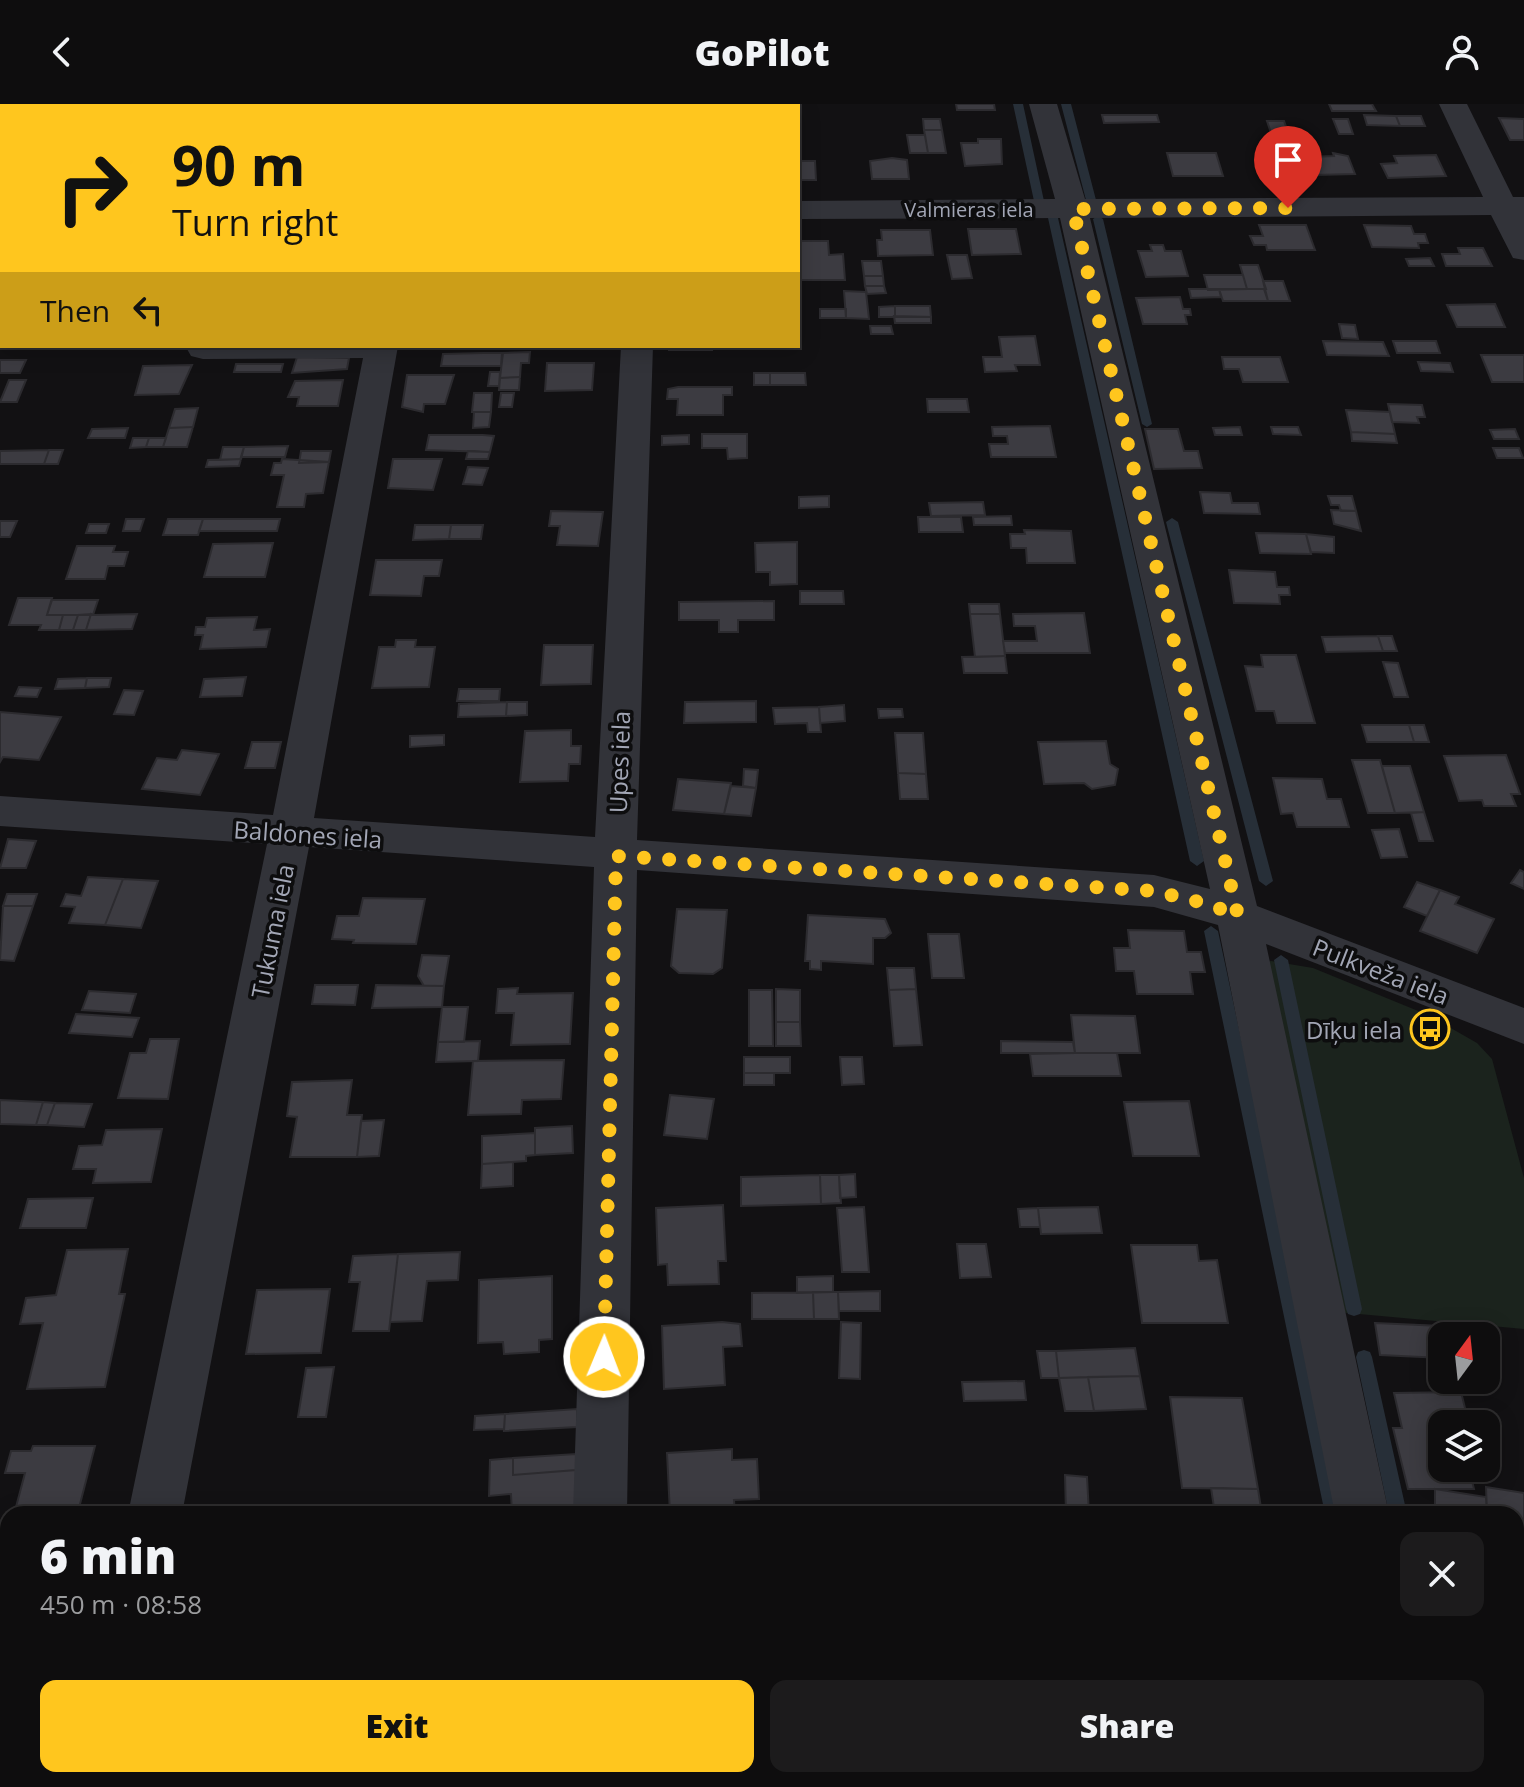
<!DOCTYPE html>
<html lang="en">
<head>
<meta charset="utf-8">
<style>
	body { margin:0; font-family:"Open Sans",sans-serif; background:#1c1b1c; color:#f1f3f6; height:100vh; display:flex; flex-direction:column; font-size:30px; white-space:nowrap }
	* { box-sizing:border-box; margin:0 }
	p { font-size:26px; color:#9b9c9e }
	.icon { flex:none; width:44px; height:44px; fill:none; stroke:currentColor; stroke-width:2; stroke-linecap:round; stroke-linejoin:round }
	.map { position:relative; flex:1; overflow:hidden }
	.details { position:absolute; left:0px; top:1402px; width:1524px; height:282px; display:flex; flex-direction:column; background:#0e0d0e; border-radius:24px 24px 0 0; box-shadow:0 4px 20px #0003,0 0 0 2px #2e2d2e }
	.details>* { flex:none }
	.banner { position:absolute; left:0px; top:0px; width:800px; height:244px; box-shadow:0 4px 20px #0003,0 0 0 2px #2e2d2e; background:#ffc61e; color:#111; overflow:hidden }
	.needle { width:52px; rotate:15deg }
	.fabs { position:absolute; left:1428px; top:1218px; display:grid; gap:16px }
	.fabs a { display:grid; place-items:center; width:72px; height:72px; border-radius:16px; background:#0e0d0e; box-shadow:0 4px 20px #0003,0 0 0 2px #2e2d2e; font-size:40px }
	.pin { position:absolute; display:grid; place-items:center; width:68px; height:68px; color:#fff; margin:-82px -34px; border-radius:50% 50% 50% 0; rotate:-45deg; box-shadow:0 0 8px #0007 }
	.pin .icon { rotate:45deg }
	.me { position:absolute; width:88px; margin:-44px; rotate:1deg; stroke-linejoin:round; filter:drop-shadow(0 0 6px #0008) }
	.turn { display:flex; align-items:center; gap:28px; height:168px; padding:0 40px; font-size:36px }
	.turn .icon { width:104px; height:104px; stroke-width:2.5 }
	.turn b { display:block; font-size:56px; line-height:68px }
	.then { display:flex; align-items:center; height:76px; padding:0 40px; background:#0003; gap:16px; font-size:30px }
	.round { display:grid; place-items:center; flex:none; width:84px; height:84px; border-radius:16px; background:#1c1b1c }
	.overview { display:flex; align-items:center; justify-content:space-between; height:136px; padding:0 40px }
	h1 { font-size:48px; font-weight:800; line-height:60px }
	.primary-button { display:flex; gap:16px; margin-top:auto; padding:16px 40px }
	.primary-button a { flex:1; height:92px; border-radius:16px; background:#ffc61e; color:#111; font-size:32px; font-weight:800; line-height:92px; text-align:center }
	.primary-button a+a { background:#1c1b1c; color:#f1f3f6 }
	header { display:flex; justify-content:space-between; align-items:center; height:104px; padding:0 40px; background:#0e0d0e; font-size:36px; font-weight:800 }
	.map>svg:first-child { display:block }
	.green { fill:#1b231d }
	.lines { fill:none; stroke-linecap:round; stroke-linejoin:round }
	.stream { fill:#272f38; fill-rule:evenodd }
	.building { fill:#3c3b41; stroke:#2c2b2f; stroke-width:2 }
	.minor { fill:#323339; fill-rule:evenodd }
	.route { stroke:#ffc61e; stroke-width:14; stroke-dasharray:0 25.2 }
	.labels { text-anchor:middle; dominant-baseline:central; stroke-width:7; stroke-linejoin:round; paint-order:stroke }
	.far-street-label { font-size:20px; fill:#a2a6b5; stroke:#0d0d0e }
	.street-label { font-size:24px; fill:#a2a6b5; stroke:#0d0d0e }
	.poi-label { font-size:24px; fill:#a2a6b5; stroke:#0d0d0e; text-anchor:end }
</style>
</head>
<body>
<header><svg class="icon" aria-label="back" viewBox="0 0 24 24"><path d="M15 5l-7 7 7 7"/></svg>GoPilot<svg class="icon" aria-label="person" viewBox="0 0 24 24"><circle cx="12" cy="8" r="4"/><path d="M4 21q1-7 8-7t8 7"/></svg></header>
<div class="map">
<svg width="1524" height="1683" viewBox="0 0 1524 1683">
	<rect width="100%" height="100%" fill="#121113"/>
	<path class="green" d="M1271,857L1313,864L1428,911L1477,939L1492,955L1524,1074V1225L1337,1208L1265,859Z"/>
	<g class="lines">
		<path class="stream" d="M1013,0H1023L1044,97L1042,99L1034,97Z
			M1061,0H1071L1096,96L1094,98L1086,96Z
			M1053,111L1058,114L1204,757L1197,762L1190,757L1048,114Z
			M1098,112L1103,115L1152,320L1147,323L1142,320L1093,115Z
			M1172,414L1178,418L1273,777L1266,782L1259,777L1166,418Z
			M1211,822L1218,827L1343,1410H1325L1204,827Z
			M1281,851L1288,856L1362,1205L1360,1210L1354,1212L1348,1210L1346,1205L1274,856Z
			M1364,1246L1370,1248L1372,1253L1407,1410H1389L1356,1253L1358,1248Z
			M1454,1676H1472L1474,1683H1456Z"/>
	</g>
	<path class="building" d="M956,0H994L995,6H957Z
		M1329,0H1372L1376,7H1332Z
		M1102,11H1157L1159,18L1104,19Z
		M1364,11L1396,12L1400,22L1367,21Z
		M1396,12H1421L1425,22H1400Z
		M1499,14L1524,15V36H1510Z
		M923,15H940L942,26H924Z
		M1333,15H1348L1353,30H1339Z
		M1267,17H1284L1289,31L1272,32Z
		M924,26H942L946,49H928Z
		M907,31H925L928,49H910Z
		M1289,31L1293,42H1276L1272,32Z
		M978,35H1001L1002,60L965,62L961,39H978Z
		M1167,49H1216L1223,72H1173Z
		M1333,49L1348,52L1355,70L1314,71L1307,53L1334,52Z
		M1436,51L1446,72L1388,74L1381,60L1397,59L1394,52Z
		M798,54L800,57H815L816,76H798Z
		M892,54L907,56L909,75H872L870,57Z
		M1259,121H1306L1315,146H1267L1266,141H1254L1250,132H1263Z
		M1364,121L1411,122L1414,130H1425L1428,139H1418L1419,144L1372,143Z
		M968,125H1016L1021,150L972,151Z
		M881,126H930L933,151L878,152L877,136H882Z
		M799,137H828L829,151L843,150L845,176H801Z
		M1150,141H1163L1165,147H1181L1188,172L1146,173L1138,147H1152Z
		M1458,144H1483L1492,162H1446L1442,150H1460Z
		M947,151H967L972,174L952,175Z
		M1430,154L1434,162H1409L1406,155Z
		M862,157H881L883,172H864Z
		M1240,161H1258L1266,185H1247Z
		M1204,171H1243L1247,185L1208,186Z
		M864,172H883L884,182H865Z
		M1263,177H1283L1290,197H1268Z
		M865,182H884L886,189L867,190Z
		M1189,185H1219L1221,193L1191,194Z
		M1219,185H1264L1268,197H1223Z
		M844,187L866,188L869,215L846,214Z
		M1180,193L1183,205H1190L1191,211H1185L1187,220H1143L1136,194Z
		M1495,200L1505,223H1457L1447,201Z
		M895,202H930L931,213H895Z
		M895,202V213H879V203Z
		M820,205H846V214H820Z
		M894,212L931,213V219H895Z
		M1339,220L1355,221L1358,235L1342,234Z
		M870,222H891L893,230H871Z
		M1035,232L1040,261H1015L1017,267L985,268L983,253H1002L999,233Z
		M1323,237L1383,238L1389,252L1327,251Z
		M1393,237H1436L1440,249H1397Z
		M669,242H712V246H669Z
		M530,248L529,259H521L520,273L500,274L503,249Z
		M483,249H502L501,262H441L443,250Z
		M1481,251H1524V278H1492Z
		M297,253L349,254L347,265L292,269Z
		M1222,253H1280L1288,278H1243L1239,265H1224Z
		M0,256H26L20,269H0Z
		M1418,258L1450,259L1453,268L1421,267Z
		M547,259H594L592,286L545,287Z
		M236,260H283L281,268H234Z
		M192,261L179,290L135,291L143,262Z
		M490,268H500L499,282H488Z
		M754,269H770V281H754Z
		M770,269H805L806,281H770Z
		M407,271H454L445,300H424L423,308L402,303Z
		M520,273L519,286H499L500,274Z
		M9,276H26L17,298H0Z
		M343,276L338,302H297L299,293H288L295,277Z
		M678,283H732V291H723V311H677L678,295H667L668,285Z
		M474,289H492L491,308H472Z
		M501,289H514L512,303H499Z
		M927,295H967L969,308H928Z
		M1388,300L1422,301L1425,313H1417L1419,319L1392,318Z
		M198,304L193,323L169,324L175,305Z
		M1346,306L1390,308L1395,330L1351,328Z
		M474,308H491L489,323L473,324Z
		M1050,322L1056,353H991L989,340H1008L1007,332H993L992,323Z
		M193,323L187,343H163L169,324Z
		M1240,323L1242,331H1215L1213,324Z
		M1271,323H1298L1301,331L1273,330Z
		M128,324L125,334H88L92,325Z
		M1145,325H1178L1184,347H1198L1202,364L1154,365Z
		M1515,325L1519,335H1494L1490,326Z
		M1351,328L1395,330L1397,339L1352,337Z
		M702,330H747V354L728,355L727,344H702Z
		M429,331H483L494,332L490,348L426,346Z
		M689,331V340L662,341V332Z
		M133,334H149L146,343L130,344Z
		M149,334H166L163,343H146Z
		M288,342L285,353H241L244,343Z
		M223,343H244L241,355L220,356Z
		M1493,344H1519L1523,354H1497Z
		M49,346H63L58,360H44Z
		M49,346L44,360H0V347Z
		M301,347H331L329,358L299,359Z
		M468,347L490,348L488,355H466Z
		M241,355L239,362L206,363L208,356Z
		M282,355L329,358L323,389L306,390L304,403H277L284,371H271L274,359H281Z
		M393,355H442L433,386L388,384Z
		M468,363L488,364L482,381L463,380Z
		M1200,388L1230,389L1232,399H1258L1260,410L1204,409Z
		M829,392V403L799,404V393Z
		M1328,392H1352L1356,407H1341L1339,401H1331Z
		M983,398L985,411L931,412L929,399Z
		M1331,406L1356,407L1361,427L1334,420Z
		M551,407L603,408L598,442L557,441L560,422H549Z
		M1011,412L1012,421H974L973,413Z
		M918,413H961L963,428H919Z
		M126,415H144L140,427H123Z
		M168,415H203L198,431H163Z
		M203,415H280L277,427H199Z
		M0,417H17L10,433H0Z
		M89,420H109L106,429H86Z
		M415,421H451L449,435L413,436Z
		M451,421H483L481,435H449Z
		M1024,426L1071,427L1075,459H1027L1026,444H1011L1010,430H1025Z
		M1256,429L1306,430L1311,450L1260,449Z
		M1306,430L1334,433V449L1311,448Z
		M797,438V480L770,481V468H756L755,439Z
		M273,439L265,473H204L213,440Z
		M77,442H115L113,448H128L124,462H108L105,475H66Z
		M376,456H442L439,472H424L421,492L370,491Z
		M1229,466L1275,468L1277,483H1289L1290,491H1279L1280,500L1234,499Z
		M800,487H843L844,500H800Z
		M18,494H52L47,511H63L59,526H39L41,521H9Z
		M52,496H98L93,511H47Z
		M774,497V516H738V528H719V516H679V498Z
		M969,500H999L1000,510H970Z
		M1084,509L1090,549H1005L1003,537H1037L1035,522H1014L1013,510Z
		M91,510L86,526H73L78,511Z
		M91,510L93,511L137,510L132,525L86,526Z
		M970,510H1000L1005,552L975,553Z
		M63,511H78L73,526H59Z
		M257,513L254,526L270,525L266,543L200,545L203,531H195L196,523H205L207,514Z
		M1378,532H1392L1397,547H1383Z
		M1378,532L1383,547L1326,548L1322,533Z
		M396,536H416L415,543H435L429,583L372,584L379,543H395Z
		M544,541H593L591,580L541,581Z
		M1261,551H1296L1315,619H1277L1274,607H1256L1245,562L1263,563Z
		M1005,552L1007,569H964L962,553Z
		M1383,558L1398,559L1408,593H1394Z
		M246,573L242,592L200,593L204,575Z
		M87,574H111L109,583L85,584Z
		M87,574L85,584L55,585L58,575Z
		M19,583L41,584L37,593L15,592Z
		M459,585H500L499,597H457Z
		M124,586L143,587L134,611L114,610Z
		M756,597V618L684,619L685,598Z
		M507,598H527V611L506,612Z
		M507,598L506,612L458,613L459,600Z
		M844,601L845,617L820,619L819,603Z
		M819,603L821,628H808L807,619L775,620L773,604Z
		M878,605H902L903,613L879,614Z
		M0,608L61,613L39,656L3,653L0,658Z
		M1362,621H1409L1414,638H1367Z
		M1409,621H1424L1429,638H1414Z
		M571,626V642H581L580,660H569L568,677L520,678L525,627Z
		M895,629H923L926,670L898,669Z
		M444,631V641L410,643V632Z
		M1106,637L1110,660L1118,665L1115,681L1092,685L1084,679L1044,680L1038,638Z
		M252,638H281L275,664H245Z
		M182,646L219,650L200,691L142,685L157,654L177,656Z
		M1506,651L1520,690H1511L1516,702H1484L1482,696L1459,697L1444,652Z
		M1352,656H1380L1395,709H1368Z
		M1382,662H1410L1424,708L1395,709Z
		M744,665L758,666L756,684L743,682Z
		M898,669L926,670L928,695H900Z
		M1273,674L1322,675L1327,695H1341L1349,723H1297L1293,709L1281,710Z
		M678,675L731,679L724,710L673,706Z
		M731,682L756,684L751,712L724,710Z
		M1424,708L1433,737H1419L1411,709Z
		M1399,725L1407,753L1381,754L1372,726Z
		M8,735L36,737L26,764H0Z
		M1520,766L1524,768V785L1511,779Z
		M88,773L123,775L105,821L69,819L75,803L61,802L66,790L81,792Z
		M123,775L158,777L141,824L105,821Z
		M1417,778L1440,786L1427,812L1404,803Z
		M1440,786L1459,793L1455,800L1494,815L1477,849L1420,827Z
		M7,790H37L33,802H3Z
		M363,794L425,795L416,840L353,839L354,836L332,835L337,812H359Z
		M3,802H33L14,857L0,856Z
		M677,805L727,806L722,864L713,870L679,869L671,862Z
		M808,811L885,815L891,829L885,834H873V860L821,857V866L810,865V857H805Z
		M1128,826L1184,827L1187,848H1201L1205,868H1190L1193,890H1137L1134,867H1116L1114,844H1130Z
		M928,830H959L964,874H932Z
		M422,851L449,852L444,882H424L418,872Z
		M887,864H914L916,885L889,886Z
		M315,881H358L355,901L312,900Z
		M376,881L444,882L442,903L372,904Z
		M518,884L517,890L573,889L570,940L511,941L514,909H496L498,885Z
		M776,885L800,886V918H776Z
		M916,885L922,941L894,942L889,886Z
		M749,886H772L773,942H749Z
		M89,887L136,890L130,909L82,906Z
		M442,903H468L464,938H438Z
		M76,910L139,914L132,933L69,929Z
		M1071,911L1135,912L1140,949H1075Z
		M776,918H800L801,942H776Z
		M150,935H179L168,995L118,994L130,949H146Z
		M480,937L478,957L436,958L438,938Z
		M1001,937L1073,938L1075,949H1001Z
		M1075,949H1117L1121,972H1033L1030,950Z
		M744,953H790V969H744Z
		M840,953H862L864,980L842,981Z
		M564,956L561,995L522,996L521,1010L468,1011L473,957Z
		M744,969H774V981H744Z
		M352,976L347,1011H362L357,1053H290L297,1013L287,1012L292,978Z
		M670,991L714,995L707,1035L664,1031Z
		M0,996L43,998L36,1021L0,1020Z
		M1189,997L1199,1052H1133L1124,998Z
		M43,998L55,999L47,1021H36Z
		M55,999L92,1000L84,1023L47,1021Z
		M384,1016L379,1052L357,1053L361,1017Z
		M572,1022L573,1049L535,1051V1024Z
		M162,1025L151,1078L93,1079L96,1065H73L79,1042L102,1041L106,1026Z
		M535,1029V1051L526,1052V1057L482,1060V1032Z
		M513,1058V1082L481,1084L482,1060Z
		M855,1070L856,1093L840,1094L839,1071Z
		M820,1071H839L841,1099L821,1100Z
		M820,1071L821,1100L741,1102V1073Z
		M93,1094L86,1124H20L28,1095Z
		M723,1101L726,1157H718L719,1180L668,1181L667,1160L658,1161L656,1104Z
		M864,1103L869,1168H842L837,1104Z
		M1098,1103L1102,1129L1041,1130L1038,1104Z
		M1038,1104L1040,1123H1020L1018,1105Z
		M957,1140H986L991,1173L960,1174Z
		M1131,1141H1197L1199,1157L1217,1156L1228,1219H1142Z
		M128,1145L119,1190H125L105,1283L27,1285L43,1219L20,1220L26,1194L56,1191L67,1146Z
		M460,1148L458,1176L427,1177L422,1217L390,1218L398,1150Z
		M398,1150L389,1227H353L360,1178H349L353,1152Z
		M552,1172V1235L539,1236V1248L504,1250L503,1238L478,1239L479,1176Z
		M833,1172V1188L797,1189V1173Z
		M330,1185L321,1249L246,1250L257,1186Z
		M880,1187V1207H839L838,1188Z
		M813,1188L814,1215H752V1189Z
		M813,1188H838L839,1215H814Z
		M722,1218L740,1220L742,1242L723,1243L725,1281L664,1285L662,1222Z
		M841,1218L861,1219L860,1275L839,1274Z
		M1375,1219L1442,1222V1254L1380,1251Z
		M1135,1244L1140,1272L1059,1274L1056,1247Z
		M1037,1247H1056L1059,1274H1041Z
		M334,1263L326,1313H298L306,1264Z
		M1140,1272L1146,1305L1094,1307L1088,1273Z
		M1088,1273L1094,1307H1065L1059,1274Z
		M1024,1277L1026,1296L964,1297L962,1278Z
		M1461,1288L1469,1320H1442V1364H1469L1474,1385H1408L1393,1324H1402L1394,1289Z
		M1170,1293L1242,1294L1258,1385L1182,1384Z
		M577,1305V1323L504,1327L505,1310Z
		M505,1310L504,1325L474,1326L475,1312Z
		M33,1342H95L79,1404L16,1403L25,1369H5L11,1347H31Z
		M732,1345V1356L757,1355L759,1395L734,1396L735,1410H670L667,1349Z
		M576,1350V1366L513,1371V1354Z
		M513,1354V1371L576,1366L578,1410H512L511,1390L489,1392L490,1356Z
		M1065,1371L1087,1373L1089,1410H1066Z
		M1486,1383L1524,1389V1427L1516,1426V1410H1487Z
		M1211,1384L1258,1385L1262,1410H1215Z
		M1435,1385L1486,1393L1487,1410H1435Z
		M1516,1426L1524,1427V1457L1516,1456Z
		M0,1472H8V1551H0Z
		M1516,1528H1524V1654H1518L1516,1648V1551H1519Z
		M3,1594L8,1595V1676H19H0Z
		M298,1676H350L351,1683H299Z
		M643,1676H680V1683H643Z
		M852,1676H946L947,1683H852Z
		M1095,1676H1178L1179,1683H1096Z"/>
	<g class="lines">
		<path class="minor" d="M633,0H661V2H633Z
			M1029,0H1057L1085,95L1483,93L1439,0H1467L1513,93H1524V156L1513,154L1491,111L1090,114L1257,802L1524,904V940L1266,840L1389,1410H1335L1218,821L1154,803L637,766L627,1410H573L594,763L309,743L182,1410H128L267,740L0,722V692L273,711L363,254L203,255L191,252L187,245L189,242H398L314,714L595,733L621,242H653L637,736L1154,771L1210,785L1060,114L798,115V97L1055,95Z
			M2,32V54L0,55V33Z
			M0,81H2V99H0Z
			M72,1676H132L130,1683H70Z
			M564,1676H624L623,1683H563Z
			M1386,1676H1446L1448,1683H1388Z"/>
	</g>
	<g class="lines">
		<path class="route" d="M604,1253L616,752L1154,787L1208,800L1238,812L1073,105L1288,104"/>
	</g>
	<defs>
		<symbol id="bus-ring" viewBox="-11 -11 22 22"><circle r="9.5" fill="#0d0d0e" stroke="#ffc61e" stroke-width="1.5"/><path d="M-5-6H5V4H4V6H2V4H-2V6H-4V4H-5ZM-3.5-4V0h7V-4ZM-3.5 1.2v1.5H-2V1.2ZM2 1.2v1.5H3.5V1.2Z" fill="#ffc61e"/></symbol>
	</defs>
	<g fill-rule="evenodd">
		<use href="#bus-ring" x="1408" y="903" width="44" height="44"/>
	</g>
	<g class="labels">
		<g class="far-street-label">
			<text x="969" y="105">Valmieras iela</text>
		</g>
		<g class="street-label">
			<text transform="translate(619 658) rotate(-88)">Upes iela</text>
			<text transform="translate(308 730) rotate(4)">Baldones iela</text>
			<text transform="translate(272 827) rotate(-79)">Tukuma iela</text>
			<text transform="translate(1381 867) rotate(21)">Pulkveža iela</text>
		</g>
		<g class="poi-label">
			<text x="1402" y="925">Dīķu iela</text>
		</g>
	</g>
</svg>
<div class="fabs">
<a><svg class="needle" viewBox="-14 -14 28 28"><path d="M0-13l5 13h-10z" fill="#e53935"/><path d="M0 13l5-13h-10z" fill="#9b9c9e"/></svg></a>
<a><svg class="icon" aria-label="layers" viewBox="0 0 24 24"><path d="M12 4l9 5-9 5-9-5zM3 14l9 5 9-5"/></svg></a>
</div>
<div class="pin" style="left:1288px;top:104px;background:#d93025"><svg class="icon" aria-label="arrive" viewBox="0 0 24 24"><path d="M6 21V4h12l-3 4 3 4H6"/></svg></div>
<svg class="me" style="left:604px;top:1253px" viewBox="-20 -20 40 40"><circle r="17" fill="#ffc61e" stroke="#fff" stroke-width="3"/><path d="M0-11L8 9 0 5-8 9z" fill="#fff"/></svg>
<div class="banner">
<div class="turn"><svg class="icon" aria-label="right" viewBox="0 0 24 24"><path d="M7 20v-9h11M14 6l5 5-5 5"/></svg><div><b>90 m</b>Turn right</div></div>
<div class="then">Then<svg class="icon" aria-label="left" viewBox="0 0 24 24"><path d="M17 20v-9H6M10 6l-5 5 5 5"/></svg></div>
</div>
<section class="details">
<div class="overview"><div><h1>6 min</h1><p>450 m · 08:58</p></div><a class="round"><svg class="icon" aria-label="close" viewBox="0 0 24 24"><path d="M6 6l12 12M18 6L6 18"/></svg></a></div>
<div class="primary-button"><a>Exit</a><a>Share</a></div>
</section>
</div>
</body>
</html>
